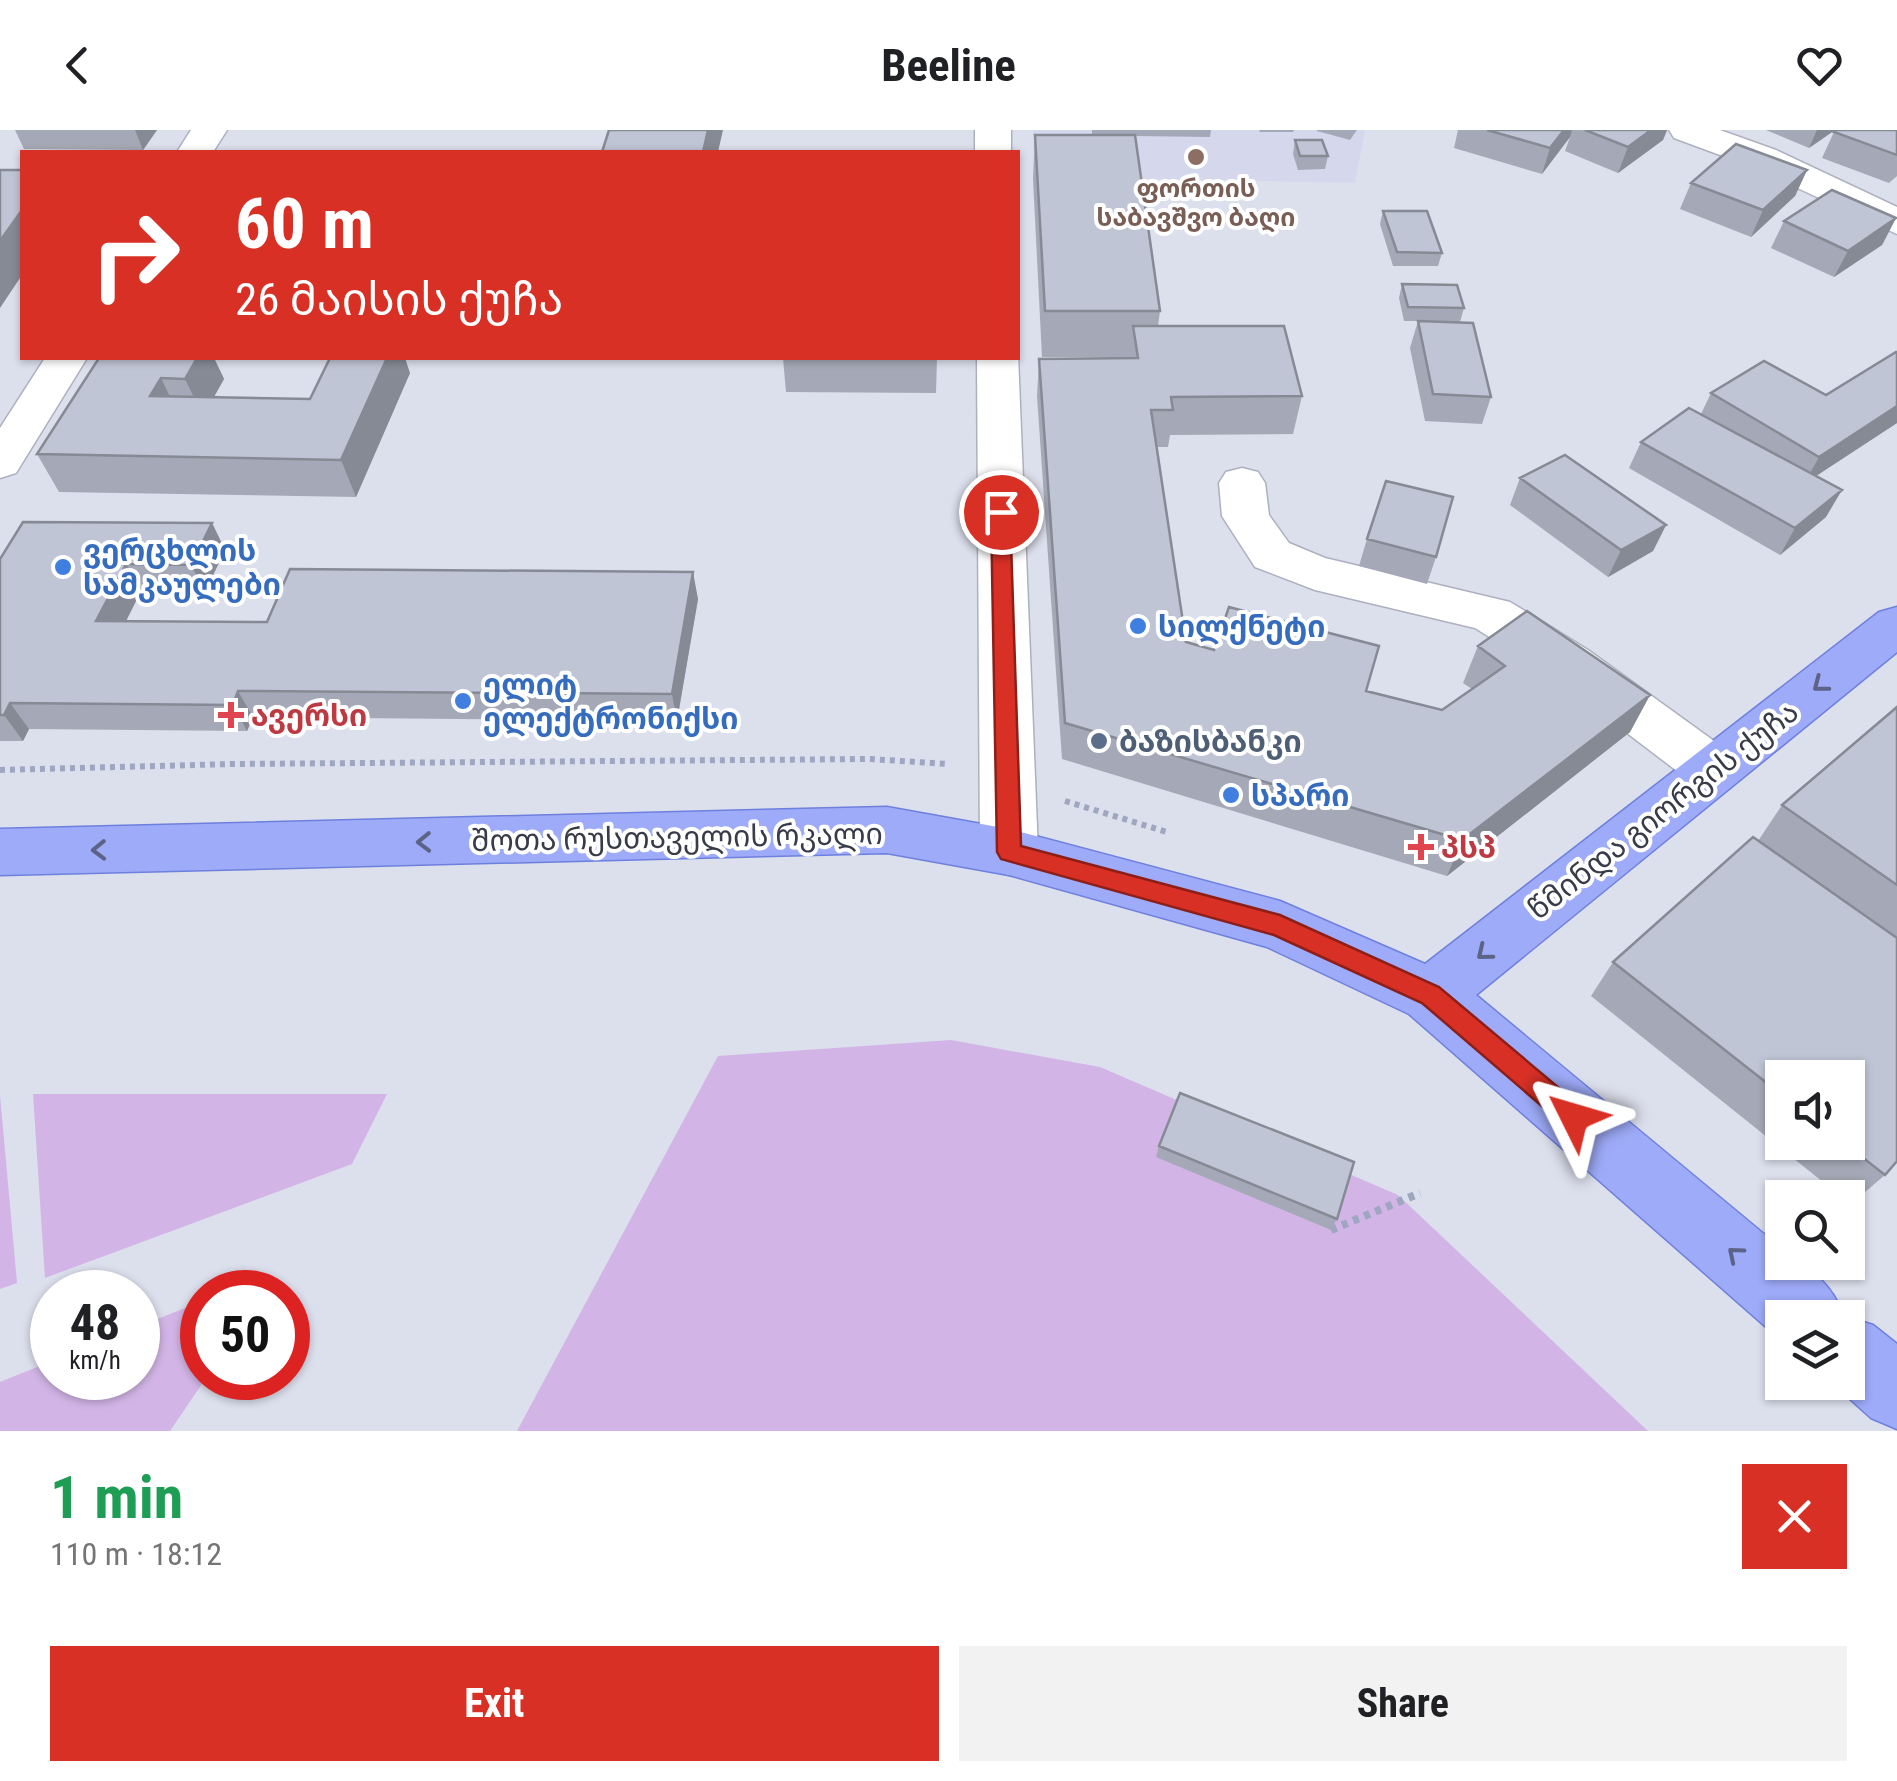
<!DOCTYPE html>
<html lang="en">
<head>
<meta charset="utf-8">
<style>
	body { margin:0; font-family:"Roboto Condensed","Noto Sans Georgian",sans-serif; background:#f2f2f2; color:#202124; height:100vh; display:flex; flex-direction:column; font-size:38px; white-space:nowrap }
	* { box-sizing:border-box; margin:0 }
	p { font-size:32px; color:#757577 }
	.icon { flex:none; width:55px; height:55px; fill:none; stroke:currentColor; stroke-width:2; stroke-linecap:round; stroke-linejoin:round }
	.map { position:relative; height:1301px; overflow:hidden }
	.drawer { display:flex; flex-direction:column; background:#fff; flex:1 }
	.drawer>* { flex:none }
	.hud { position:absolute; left:20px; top:20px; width:1000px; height:210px; border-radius:0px; box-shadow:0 2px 8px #0004; background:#d93025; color:#fff; overflow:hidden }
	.controls { position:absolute; left:1765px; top:930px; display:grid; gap:20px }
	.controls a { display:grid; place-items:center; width:100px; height:100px; border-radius:0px; background:#fff; box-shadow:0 2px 8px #0004; font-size:50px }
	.speed { position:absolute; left:30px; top:1140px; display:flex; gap:20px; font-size:50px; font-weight:700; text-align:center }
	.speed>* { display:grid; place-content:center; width:130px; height:130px; border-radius:50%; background:#fff; box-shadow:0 2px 8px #0004; line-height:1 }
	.speed small { font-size:25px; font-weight:400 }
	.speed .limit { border:15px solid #d22; background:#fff; color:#111 }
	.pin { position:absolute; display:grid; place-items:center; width:85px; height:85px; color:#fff; margin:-42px; border:5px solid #fff; border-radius:50%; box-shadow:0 2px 10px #0007 }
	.me { position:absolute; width:110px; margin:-55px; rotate:310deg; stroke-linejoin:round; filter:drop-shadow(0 0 8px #0008) }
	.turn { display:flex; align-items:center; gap:35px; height:210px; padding:0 50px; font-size:45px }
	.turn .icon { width:130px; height:130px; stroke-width:2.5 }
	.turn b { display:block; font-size:70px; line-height:85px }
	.round { display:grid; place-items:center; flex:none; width:105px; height:105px; border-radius:0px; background:#f2f2f2 }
	.overview { display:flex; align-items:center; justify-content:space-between; height:170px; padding:0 50px }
	h1 { font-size:60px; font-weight:700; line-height:75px; color:#1e9e55 }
	.action { display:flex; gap:20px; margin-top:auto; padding:20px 50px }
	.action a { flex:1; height:115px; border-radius:0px; background:#d93025; color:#fff; font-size:40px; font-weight:700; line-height:115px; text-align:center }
	.action a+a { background:#f2f2f2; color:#202124 }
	header { display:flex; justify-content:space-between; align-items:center; height:130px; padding:0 50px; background:#fff; font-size:45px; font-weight:700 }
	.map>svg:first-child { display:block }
	.residential { fill:#dcdfec; fill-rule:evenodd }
	.education { fill:#d5d8ec }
	.green { fill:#d2b5e6 }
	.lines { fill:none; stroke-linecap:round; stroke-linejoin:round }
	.minor-casing { stroke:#adb1bf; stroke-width:3 }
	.major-casing { stroke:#6e80de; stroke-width:3 }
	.path-far1 { stroke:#9fa6c0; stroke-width:6; stroke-dasharray:5 5; stroke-linecap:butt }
	.path { stroke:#9fa6c0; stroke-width:8; stroke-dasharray:6 6; stroke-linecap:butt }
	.minor { fill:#fff; fill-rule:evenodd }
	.major { fill:#9eabf9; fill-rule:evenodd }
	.wall { fill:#a5a9b7; fill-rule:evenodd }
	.shaded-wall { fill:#868a95 }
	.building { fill:#c0c5d5; stroke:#868a95; stroke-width:2.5 }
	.oneway { stroke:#5c6386 }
	.route { fill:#d93025; stroke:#8d1f18; stroke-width:2.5 }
	.education-dot { fill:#8d6e63; stroke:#fff; stroke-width:4 }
	.shop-dot { fill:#3f7fe0; stroke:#fff; stroke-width:4 }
	.health-dot { fill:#e0444e; stroke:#fff; stroke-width:4 }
	.service-dot { fill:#5c6f8a; stroke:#fff; stroke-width:4 }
	.labels { text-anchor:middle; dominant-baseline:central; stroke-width:8; stroke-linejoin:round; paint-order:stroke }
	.far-education-label { font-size:25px; font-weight:bold; fill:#785e54; stroke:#fff }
	.shop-label { font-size:30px; font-weight:bold; fill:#366cbe; stroke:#fff; text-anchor:start }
	.health-label { font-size:30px; font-weight:bold; fill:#be3a42; stroke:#fff; text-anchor:start }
	.service-label { font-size:30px; font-weight:bold; fill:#4e5e75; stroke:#fff; text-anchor:start }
	.street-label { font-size:30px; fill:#383c48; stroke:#fff }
</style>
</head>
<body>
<header><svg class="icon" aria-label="back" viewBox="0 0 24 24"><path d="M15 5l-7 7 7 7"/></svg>Beeline<svg class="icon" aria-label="heart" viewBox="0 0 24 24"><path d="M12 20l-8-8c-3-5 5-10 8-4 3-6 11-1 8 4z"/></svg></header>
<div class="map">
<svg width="1897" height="1301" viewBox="0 0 1897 1301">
	<rect width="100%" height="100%" fill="#eaecf4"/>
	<path class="residential" d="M0,0H1897V1301H0ZM22,22H1018V228H22ZM1782,948H1848V1012H1782ZM1782,1068H1848V1132H1782ZM52,1162H138V1248H52ZM202,1162H288V1248H202ZM1782,1188H1848V1252H1782Z"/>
	<path class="education" d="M1033,0H1365L1355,53L1034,46Z"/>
	<path class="green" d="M951,910L1100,937L1398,1065L1648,1301H517L718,926Z
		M33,964H387L352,1034L45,1148Z
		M0,965L17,1153L0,1159Z
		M202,1171V1248H206L170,1301H0V1252L52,1231V1248H138V1197Z"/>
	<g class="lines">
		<defs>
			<path id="minor" d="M191,0H227L213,22H177Z
				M975,0H1011V22H975Z
				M1669,0H1720L1776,20L1897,77V104L1750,36L1674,8Z
				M1018,225L1038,722L1029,738L1009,745L989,738L980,722L977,228Z
				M45,228H87L16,343L0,348V298Z
				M1242,338L1258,342L1265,353L1269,385L1289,413L1325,428L1510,472L1588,520L1732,624L1740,639L1732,654L1713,660L1694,654L1552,546L1475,498L1315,460L1255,437L1222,386L1219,353L1226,342Z"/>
			<path id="major" d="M1897,477V522L1476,865L1782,1119V1132C1812,1132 1834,1160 1844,1186L1873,1195L1897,1214V1299L1871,1288L1831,1252H1848V1188H1782V1211L1409,884L1267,817L1009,745L887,723L0,745V699L887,677L1009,699L1280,771L1425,834L1879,482Z"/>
		</defs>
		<use href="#minor" class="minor-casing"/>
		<use href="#major" class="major-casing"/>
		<path class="path-far1" d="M0,640L234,634L870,629L948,634
			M1065,671L1170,703"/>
		<path class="path" d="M1331,1100L1420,1063"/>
		<use href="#minor" class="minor"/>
		<use href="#major" class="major"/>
	</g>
	<path class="wall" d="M15,0H157L143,20L24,19Z
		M1092,0H1211L1210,7L1135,6L1160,181L1158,196L1302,266L1293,304L1170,305L1168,317H1157L1186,512L1442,580L1472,559L1463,553L1478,516L1650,565L1630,602L1447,746L1062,629L1037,266L1039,229L1130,228V227H1042L1033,49L1035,5H1092Z
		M1259,0H1294L1293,2H1260Z
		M1317,0H1357L1350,10L1317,1Z
		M1458,0H1667L1663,10L1618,43L1565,21L1570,7L1542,44L1454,18Z
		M1766,0H1835L1809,18Z
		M1897,0V46L1889,53L1822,28L1834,2Z
		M1295,10L1328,26L1325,39L1298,40L1293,24Z
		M1807,40L1795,66L1751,107L1680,79L1691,53Z
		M1383,81L1442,123L1438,136H1393L1380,94Z
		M1896,88L1882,115L1834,147L1771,118L1784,91Z
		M1402,154L1464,178L1460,192L1491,267L1482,294L1425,291L1410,218L1418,191H1404L1399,168Z
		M99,228H214L224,249L214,267L310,269L410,243L356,367L59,362L37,324Z
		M783,228H937L936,263L786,262Z
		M1711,263L1826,265L1897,293L1815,346L1826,387L1780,425L1629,338L1641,312L1701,284Z
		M1520,348L1666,395L1653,421L1608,447L1510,375Z
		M212,393L225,420L205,462L141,461L126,491L267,492L698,469L677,591L253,587L247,601L29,599L23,611H0V429Z
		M1367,409L1436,427L1427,454L1359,436Z
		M1897,577V1031L1885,1045L1851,1074L1848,1071V1068H1843L1591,866L1613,832L1758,711L1782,675ZM1782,948L1848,1012H1782Z
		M1159,1016L1337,1089L1331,1100L1156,1027Z"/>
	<path class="shaded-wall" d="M135,0H157L143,20Z
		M708,0H723L718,22H703Z
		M1564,0H1572L1570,7L1542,44L1550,18Z
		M1651,0H1667L1663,10L1618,43L1628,17Z
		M1817,0H1835L1809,18Z
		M1807,40L1795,66L1751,107L1763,80Z
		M22,80V145L0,178V111Z
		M1896,88L1882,115L1834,147L1848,121Z
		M197,228H214L224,249L203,286L185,249Z
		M387,228H405L410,243L356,367L341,330Z
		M161,248L179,286L150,266Z
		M1897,276V293L1804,354L1819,327Z
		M1842,360L1826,387L1780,425L1795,398Z
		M212,393L225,420L205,462L191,435Z
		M1666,395L1653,421L1608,447L1621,420Z
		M126,434L141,461L113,517L96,491Z
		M693,442L698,469L677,591L672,564Z
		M238,561L253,587L247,601L233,575Z
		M1650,565L1630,602L1447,746L1462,710Z
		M10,573L29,599L23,611L4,585Z"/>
	<path class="building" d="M609,0H708L703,22H602Z
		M1487,0H1564L1550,18Z
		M1585,0H1651L1628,17Z
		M1836,0H1897V25L1834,2Z
		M1035,5H1135L1160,181H1045Z
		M1295,10H1322L1328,26H1300Z
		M1736,14L1807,40L1763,80L1691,53Z
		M0,40H22V80L0,111Z
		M1832,60L1896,88L1848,121L1784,91Z
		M1383,81H1427L1442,123L1397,122Z
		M1402,154L1457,155L1464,178L1408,177Z
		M1418,191L1473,193L1491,267L1433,264Z
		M1133,196H1284L1302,266L1171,267L1173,280H1151L1186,512L1214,520L1229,477L1379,516L1366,561L1442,580L1505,536L1478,516L1527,481L1650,565L1462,710L1065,593L1039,229L1138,228Z
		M1896,222H1897V276L1819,327L1711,263L1764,231L1826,265Z
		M99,228H197L185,249L161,248L150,266L310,269L330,228H387L341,330L37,324Z
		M1689,278L1842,360L1795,398L1641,312Z
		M1565,325L1666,395L1621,420L1520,348Z
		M1386,351L1453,367L1436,427L1367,409Z
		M23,392L212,393L191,435L126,434L96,491L267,492L290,439L693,442L672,564L238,561L233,575L10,573L4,585H0V429Z
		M1897,577V755L1782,675Z
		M1753,707L1897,808V1031L1885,1045L1843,1012H1848V948H1782V965L1613,832Z
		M1180,963L1354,1032L1337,1089L1159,1016Z"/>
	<defs><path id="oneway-chevron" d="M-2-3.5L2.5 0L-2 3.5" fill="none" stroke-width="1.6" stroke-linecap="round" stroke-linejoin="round" transform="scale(2.5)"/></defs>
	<g class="oneway">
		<use href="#oneway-chevron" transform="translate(1820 555) rotate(142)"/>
		<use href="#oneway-chevron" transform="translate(424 712) rotate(179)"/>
		<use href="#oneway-chevron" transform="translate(99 720) rotate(179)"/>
		<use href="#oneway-chevron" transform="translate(1484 823) rotate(141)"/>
		<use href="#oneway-chevron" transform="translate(1735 1124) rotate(-140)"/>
	</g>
	<path class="route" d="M1001,376L1010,382L1021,716L1280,785L1439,857L1584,979L1588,987L1584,996L1574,1000L1565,996L1422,873L1274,805L1001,729L997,722L991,382Z"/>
	<circle class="education-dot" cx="1196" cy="27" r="10"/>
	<g class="shop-dot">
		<circle cx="63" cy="437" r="10"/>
		<circle cx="1138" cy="496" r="10"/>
		<circle cx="463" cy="571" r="10"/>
		<circle cx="1231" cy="665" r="10"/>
	</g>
	<g class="health-dot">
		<path d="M226 570h10v10h10v10h-10v10h-10v-10h-10v-10h10z"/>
		<path d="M1416 702h10v10h10v10h-10v10h-10v-10h-10v-10h10z"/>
	</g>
	<circle class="service-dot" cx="1099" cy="611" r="10"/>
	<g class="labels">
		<g class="far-education-label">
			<text x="1196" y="58">ფორთის<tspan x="1196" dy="29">საბავშვო ბაღი</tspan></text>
		</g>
		<g class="shop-label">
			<text x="83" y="420">ვერცხლის<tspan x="83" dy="34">სამკაულები</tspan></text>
			<text x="1158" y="496">სილქნეტი</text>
			<text x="483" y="554">ელიტ<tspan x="483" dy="34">ელექტრონიქსი</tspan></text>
			<text x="1251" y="665">სპარი</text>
		</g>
		<g class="health-label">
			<text x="251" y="585">ავერსი</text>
			<text x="1441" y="717">პსპ</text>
		</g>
		<g class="service-label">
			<text x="1119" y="611">ბაზისბანკი</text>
		</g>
		<g class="street-label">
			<text transform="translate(1663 680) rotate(-38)">წმინდა გიორგის ქუჩა</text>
			<text transform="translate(677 707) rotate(-1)">შოთა რუსთაველის რკალი</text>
		</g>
	</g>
</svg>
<div class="controls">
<a><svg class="icon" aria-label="sound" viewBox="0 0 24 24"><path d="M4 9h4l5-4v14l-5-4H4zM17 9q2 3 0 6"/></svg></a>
<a><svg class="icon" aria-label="search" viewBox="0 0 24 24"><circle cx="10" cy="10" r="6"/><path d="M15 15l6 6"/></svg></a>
<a><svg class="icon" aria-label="layers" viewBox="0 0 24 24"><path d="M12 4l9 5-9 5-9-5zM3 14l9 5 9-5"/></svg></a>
</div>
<div class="speed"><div>48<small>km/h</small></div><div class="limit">50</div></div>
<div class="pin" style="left:1001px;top:382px;background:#d93025"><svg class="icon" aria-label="arrive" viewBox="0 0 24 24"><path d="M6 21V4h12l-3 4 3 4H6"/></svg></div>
<svg class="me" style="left:1574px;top:987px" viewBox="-20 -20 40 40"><path d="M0-17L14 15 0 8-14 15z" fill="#d93025" stroke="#fff" stroke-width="4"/></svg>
<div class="hud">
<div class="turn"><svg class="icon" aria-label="right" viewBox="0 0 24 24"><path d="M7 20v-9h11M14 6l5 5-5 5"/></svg><div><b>60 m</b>26 მაისის ქუჩა</div></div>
</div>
</div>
<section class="drawer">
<div class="overview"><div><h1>1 min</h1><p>110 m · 18:12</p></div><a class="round" style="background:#d93025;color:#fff"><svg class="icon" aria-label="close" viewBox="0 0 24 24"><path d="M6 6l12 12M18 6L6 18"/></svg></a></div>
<div class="action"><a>Exit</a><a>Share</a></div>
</section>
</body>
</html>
